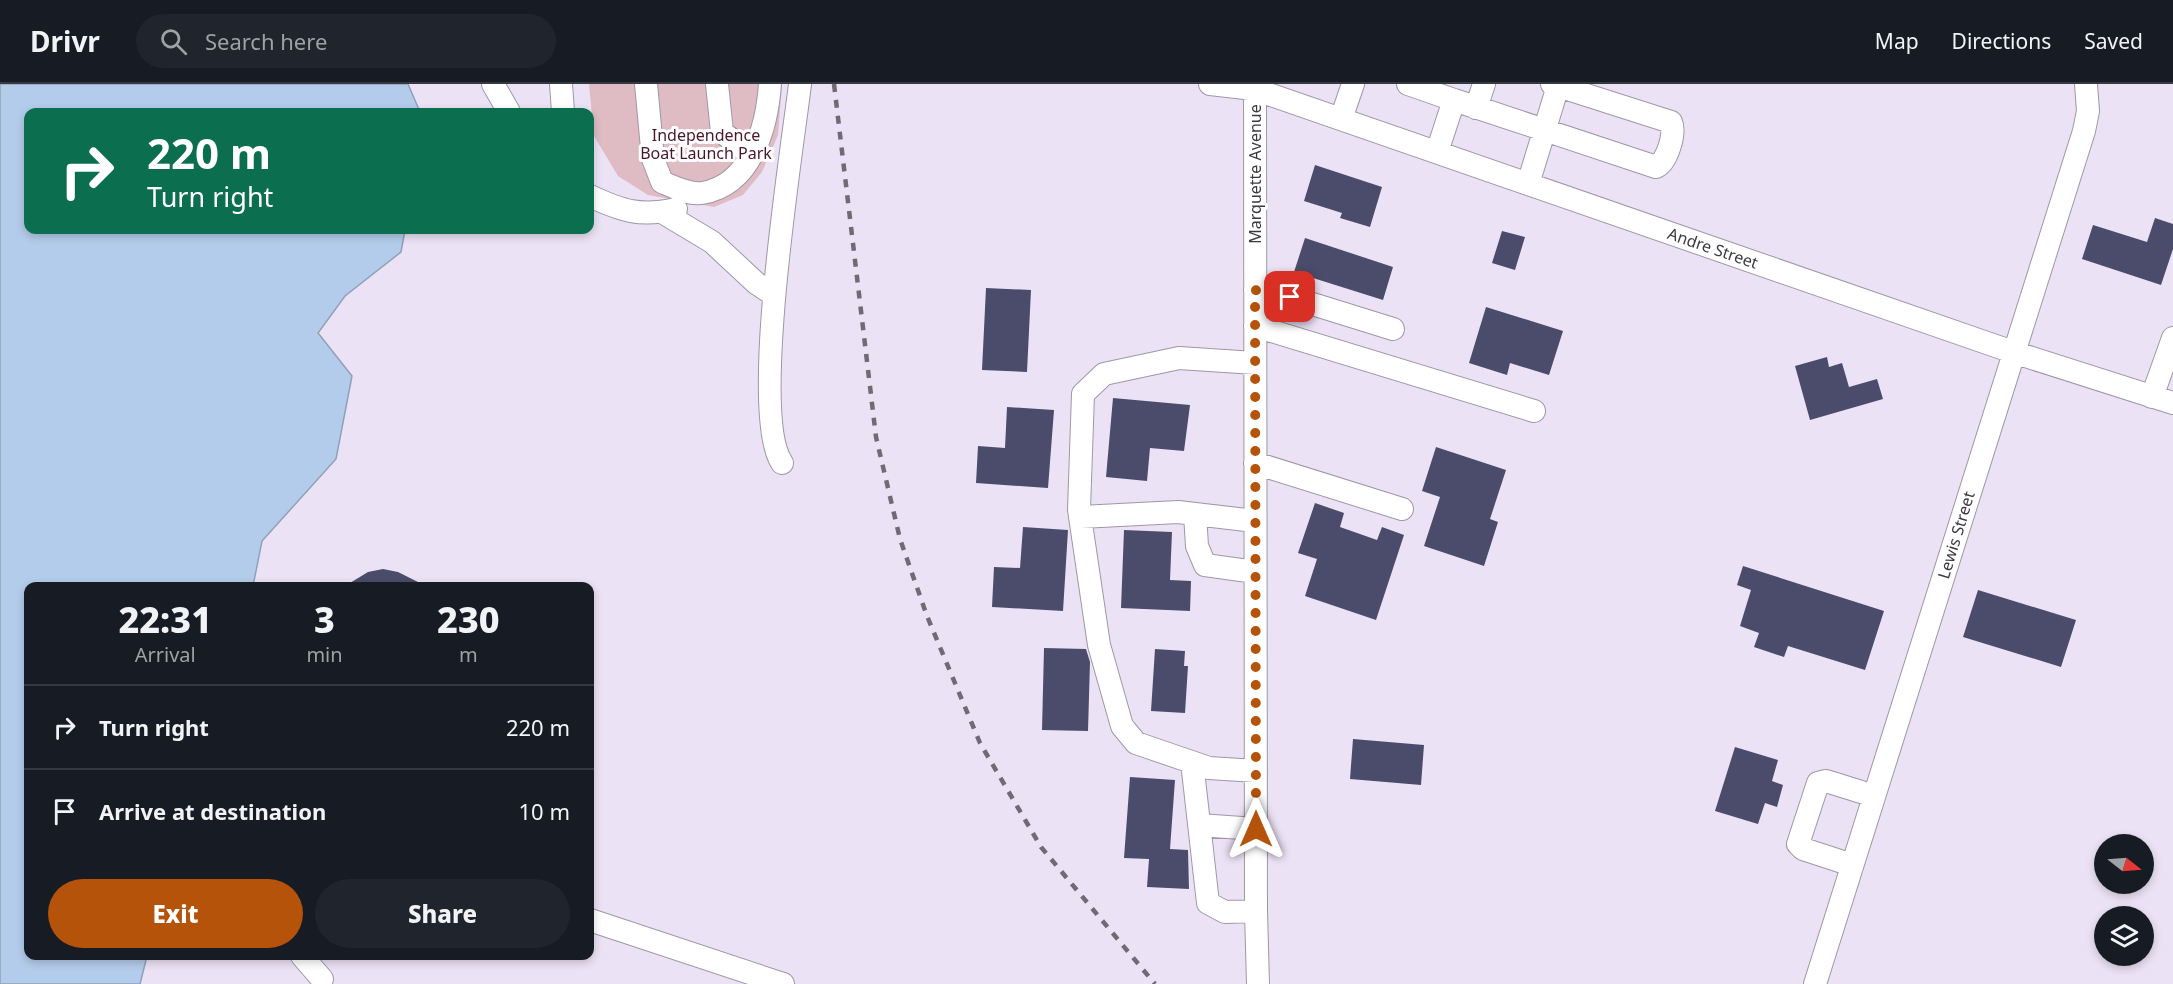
<!DOCTYPE html>
<html lang="en">
<head>
<meta charset="utf-8">
<style>
	body { margin:0; font-family:"Noto Sans",sans-serif; background:#20242c; color:#f1f3f6; height:100vh; display:flex; flex-direction:column; font-size:22px; white-space:nowrap }
	* { box-sizing:border-box; margin:0 }
	p { font-size:20px; color:#9ea1a6 }
	.icon { flex:none; width:33px; height:33px; fill:none; stroke:currentColor; stroke-width:2; stroke-linecap:round; stroke-linejoin:round }
	.map { position:relative; flex:1; overflow:hidden }
	.side { position:absolute; left:24px; top:498px; width:570px; height:378px; display:flex; flex-direction:column; background:#171b24; border-radius:12px; box-shadow:0 3px 9px #0003 }
	.side>* { flex:none }
	.guide { position:absolute; left:24px; top:24px; width:570px; height:126px; border-radius:12px; box-shadow:0 3px 9px #0003; background:#0b6e4f; color:#fff; overflow:hidden }
	.needle { width:39px; rotate:107deg }
	.tools { position:absolute; left:2094px; top:750px; display:grid; gap:12px }
	.tools a { display:grid; place-items:center; width:60px; height:60px; border-radius:50%; background:#171b24; box-shadow:0 3px 9px #0003; font-size:30px }
	.pin { position:absolute; display:grid; place-items:center; width:51px; height:51px; color:#fff; margin:-26px; border-radius:12px; box-shadow:0 3px 9px #0006 }
	.me { position:absolute; width:66px; margin:-33px; rotate:0deg; stroke-linejoin:round; filter:drop-shadow(0 0 4px #0008) }
	.turn { display:flex; align-items:center; gap:21px; height:126px; padding:0 24px; font-size:27px }
	.turn .icon { width:78px; height:78px; stroke-width:2.5 }
	.turn b { display:block; font-size:42px; line-height:51px }
	.eta { display:flex; justify-content:space-evenly; align-items:center; height:102px; text-align:center }
	.eta b { font-size:36px; font-weight:800; line-height:42px }
	.button { display:flex; gap:12px; margin-top:auto; padding:12px 24px }
	.button a { flex:1; height:69px; border-radius:36px; background:#b45309; color:#fff; font-size:24px; font-weight:800; line-height:69px; text-align:center }
	.button a+a { background:#20242c; color:#f1f3f6 }
	ul { padding:0; list-style:none }
	li { display:flex; align-items:center; gap:18px; height:84px; padding:0 24px; border-top:2px solid #363941 }
	li div { flex:1 }
	li b { display:block; font-size:22px }
	li em { font-style:normal }
	header { display:flex; align-items:center; gap:36px; box-sizing:border-box; height:84px; padding:0 30px; background:#171b24; border-bottom:2px solid #363941 }
	header strong { font-size:28px }
	nav { display:flex; gap:33px; margin-inline-start:auto; font-size:21px }
	.search { width:420px; height:54px; background:#20242c; display:flex; align-items:center; gap:15px; box-sizing:border-box; padding:0 21px; border-radius:33px; color:#9ea1a6; font-size:22px }
	.map>svg:first-child { display:block }
	.green { fill:#dfbcc3 }
	.water { fill:#b4cceb; stroke:#90a0b7; stroke-width:1.5 }
	.building { fill:#4b4c6b }
	.lines { fill:none; stroke-linecap:round; stroke-linejoin:round }
	.minor-casing { stroke:#9f96a7; stroke-width:24 }
	.minor { stroke:#fff; stroke-width:22 }
	.rail { stroke:#706a74; stroke-width:4.5; stroke-dasharray:8 8; stroke-linecap:butt }
	.route { stroke:#b45309; stroke-width:10; stroke-dasharray:0 18 }
	.labels { text-anchor:middle; dominant-baseline:central; stroke-width:6; stroke-linejoin:round; paint-order:stroke }
	.park-label { font-size:16px; fill:#4a1627; stroke:#fff }
	.street-label { font-size:16px; fill:#3c383f; stroke:#fff }
</style>
</head>
<body>
<header>
<strong>Drivr</strong>
<div class="search"><svg class="icon" aria-label="search" viewBox="0 0 24 24"><circle cx="10" cy="10" r="6"/><path d="M15 15l6 6"/></svg>Search here</div>
<nav><a>Map</a><a>Directions</a><a>Saved</a></nav>
</header>
<div class="map">
<svg width="2173" height="900" viewBox="0 0 2173 900">
	<rect width="100%" height="100%" fill="#ece2f5"/>
	<path class="green" d="M589,0H782L778,51L762,88L743,111L714,123L648,111L618,92L594,52Z"/>
	<path class="water" d="M0,0H408L420,28H28V146H405L401,168L345,212L318,249L352,292L336,375L262,457L253,502H28V872H147L140,900H0Z"/>
	<path class="building" d="M1315,81L1382,103L1370,143L1340,134L1342,129L1304,117Z
		M2155,134L2173,140V165L2161,201L2082,175L2093,141L2147,158Z
		M1502,147L1525,153L1515,186L1492,179Z
		M1305,154L1393,183L1383,216L1294,188Z
		M986,204L1031,206L1027,288L982,286Z
		M1486,223L1563,247L1549,291L1510,279L1507,291L1469,279Z
		M1827,273L1829,283L1842,279L1849,303L1877,295L1883,315L1810,336L1795,282Z
		M1113,314L1190,321L1184,367L1150,364L1147,397L1106,393Z
		M1007,323L1054,326L1048,404L976,399L978,362L1005,364Z
		M1436,363L1506,386L1490,435L1498,438L1484,482L1424,462L1440,413L1422,407Z
		M1315,419L1344,429L1340,443L1377,456L1382,443L1404,451L1376,536L1305,512L1317,475L1298,469Z
		M1023,443L1068,446L1063,527L992,523L994,483L1020,484Z
		M1124,446L1172,448L1170,496L1191,497L1190,527L1121,524Z
		M1743,482L1884,527L1865,586L1788,562L1784,573L1754,563L1759,549L1740,542L1751,506L1737,501Z
		M383,485L398,488L426,502H345L368,488Z
		M1978,506L2076,536L2061,583L1963,553Z
		M1044,564L1086,565L1090,578L1088,647L1042,646Z
		M1155,565L1185,567L1184,582H1188L1185,629L1151,627Z
		M1353,655L1424,661L1421,701L1350,695Z
		M1735,663L1778,676L1772,697L1783,701L1777,723L1765,719L1758,740L1715,727Z
		M1130,693L1175,696L1170,765L1188,766L1189,805L1147,803L1149,775L1124,774Z"/>
	<g class="lines">
		<defs>
			<path id="minor" d="M493,0L509,28
				M561,0L563,28
				M646,0L653,75L662,98C674,103 689,111 702,109C752,101 767,42 770,0
				M717,0L722,48L751,71
				M1210,0L1254,5L2013,268L2173,319
				M1255,0L1256,827L1258,900
				M1408,0L1454,16
				M1476,24L1484,0
				M1341,35L1353,0
				M1437,68L1454,16L1656,83C1667,78 1676,49 1671,38L1552,0
				M1528,100L1558,2
				M590,112C622,127 640,133 676,125
				M662,128L712,158L756,199L774,211
				M1255,206L1290,213L1393,245
				M1255,242L1534,327
				M1255,279L1179,274L1104,290L1083,310L1079,426L1099,561L1122,642L1136,659L1209,684L1256,687
				M2152,313L2173,254
				M782,379C749,331 792,68 800,0
				M1255,379L1402,425
				M1195,430L1197,462L1205,481L1255,488
				M1081,433L1178,428L1255,437
				M1192,678L1208,819L1225,828L1256,827
				M1199,741L1256,745
				M1852,781L1803,765L1798,760L1818,699L1826,697L1874,712
				M590,836L783,900
				M302,872L322,895
				M1815,900L2084,47L2088,27L2086,0"/>
		</defs>
		<use href="#minor" class="minor-casing"/>
		<use href="#minor" class="minor"/>
		<path class="rail" d="M834,0L876,353L900,455L927,532L980,659L1041,763L1155,900"/>
	</g>
	<g class="lines">
		<path class="route" d="M1256,745L1255,206L1290,213"/>
	</g>
	<g class="labels">
		<g class="park-label">
			<text x="706" y="51">Independence<tspan x="706" dy="18">Boat Launch Park</tspan></text>
		</g>
		<g class="street-label">
			<text transform="translate(1255 90) rotate(-90)">Marquette Avenue</text>
			<text transform="translate(1713 164) rotate(19)">Andre Street</text>
			<text transform="translate(1956 451) rotate(-73)">Lewis Street</text>
		</g>
	</g>
</svg>
<div class="tools">
<a><svg class="needle" viewBox="-14 -14 28 28"><path d="M0-13l5 13h-10z" fill="#e53935"/><path d="M0 13l5-13h-10z" fill="#9ea1a6"/></svg></a>
<a><svg class="icon" aria-label="layers" viewBox="0 0 24 24"><path d="M12 4l9 5-9 5-9-5zM3 14l9 5 9-5"/></svg></a>
</div>
<div class="pin" style="left:1290px;top:213px;background:#d93025"><svg class="icon" aria-label="arrive" viewBox="0 0 24 24"><path d="M6 21V4h12l-3 4 3 4H6"/></svg></div>
<svg class="me" style="left:1256px;top:745px" viewBox="-20 -20 40 40"><path d="M0-17L14 15 0 8-14 15z" fill="#b45309" stroke="#fff" stroke-width="4"/></svg>
<div class="guide">
<div class="turn"><svg class="icon" aria-label="right" viewBox="0 0 24 24"><path d="M7 20v-9h11M14 6l5 5-5 5"/></svg><div><b>220 m</b>Turn right</div></div>
</div>
<section class="side">
<div class="eta">
<div><b>22:31</b><p>Arrival</p></div>
<div><b>3</b><p>min</p></div>
<div><b>230</b><p>m</p></div>
</div>
<ul>
<li><svg class="icon" aria-label="right" viewBox="0 0 24 24"><path d="M7 20v-9h11M14 6l5 5-5 5"/></svg><div><b>Turn right</b></div><em>220 m</em></li>
<li><svg class="icon" aria-label="arrive" viewBox="0 0 24 24"><path d="M6 21V4h12l-3 4 3 4H6"/></svg><div><b>Arrive at destination</b></div><em>10 m</em></li>
</ul>
<div class="button"><a>Exit</a><a>Share</a></div>
</section>
</div>
</body>
</html>
